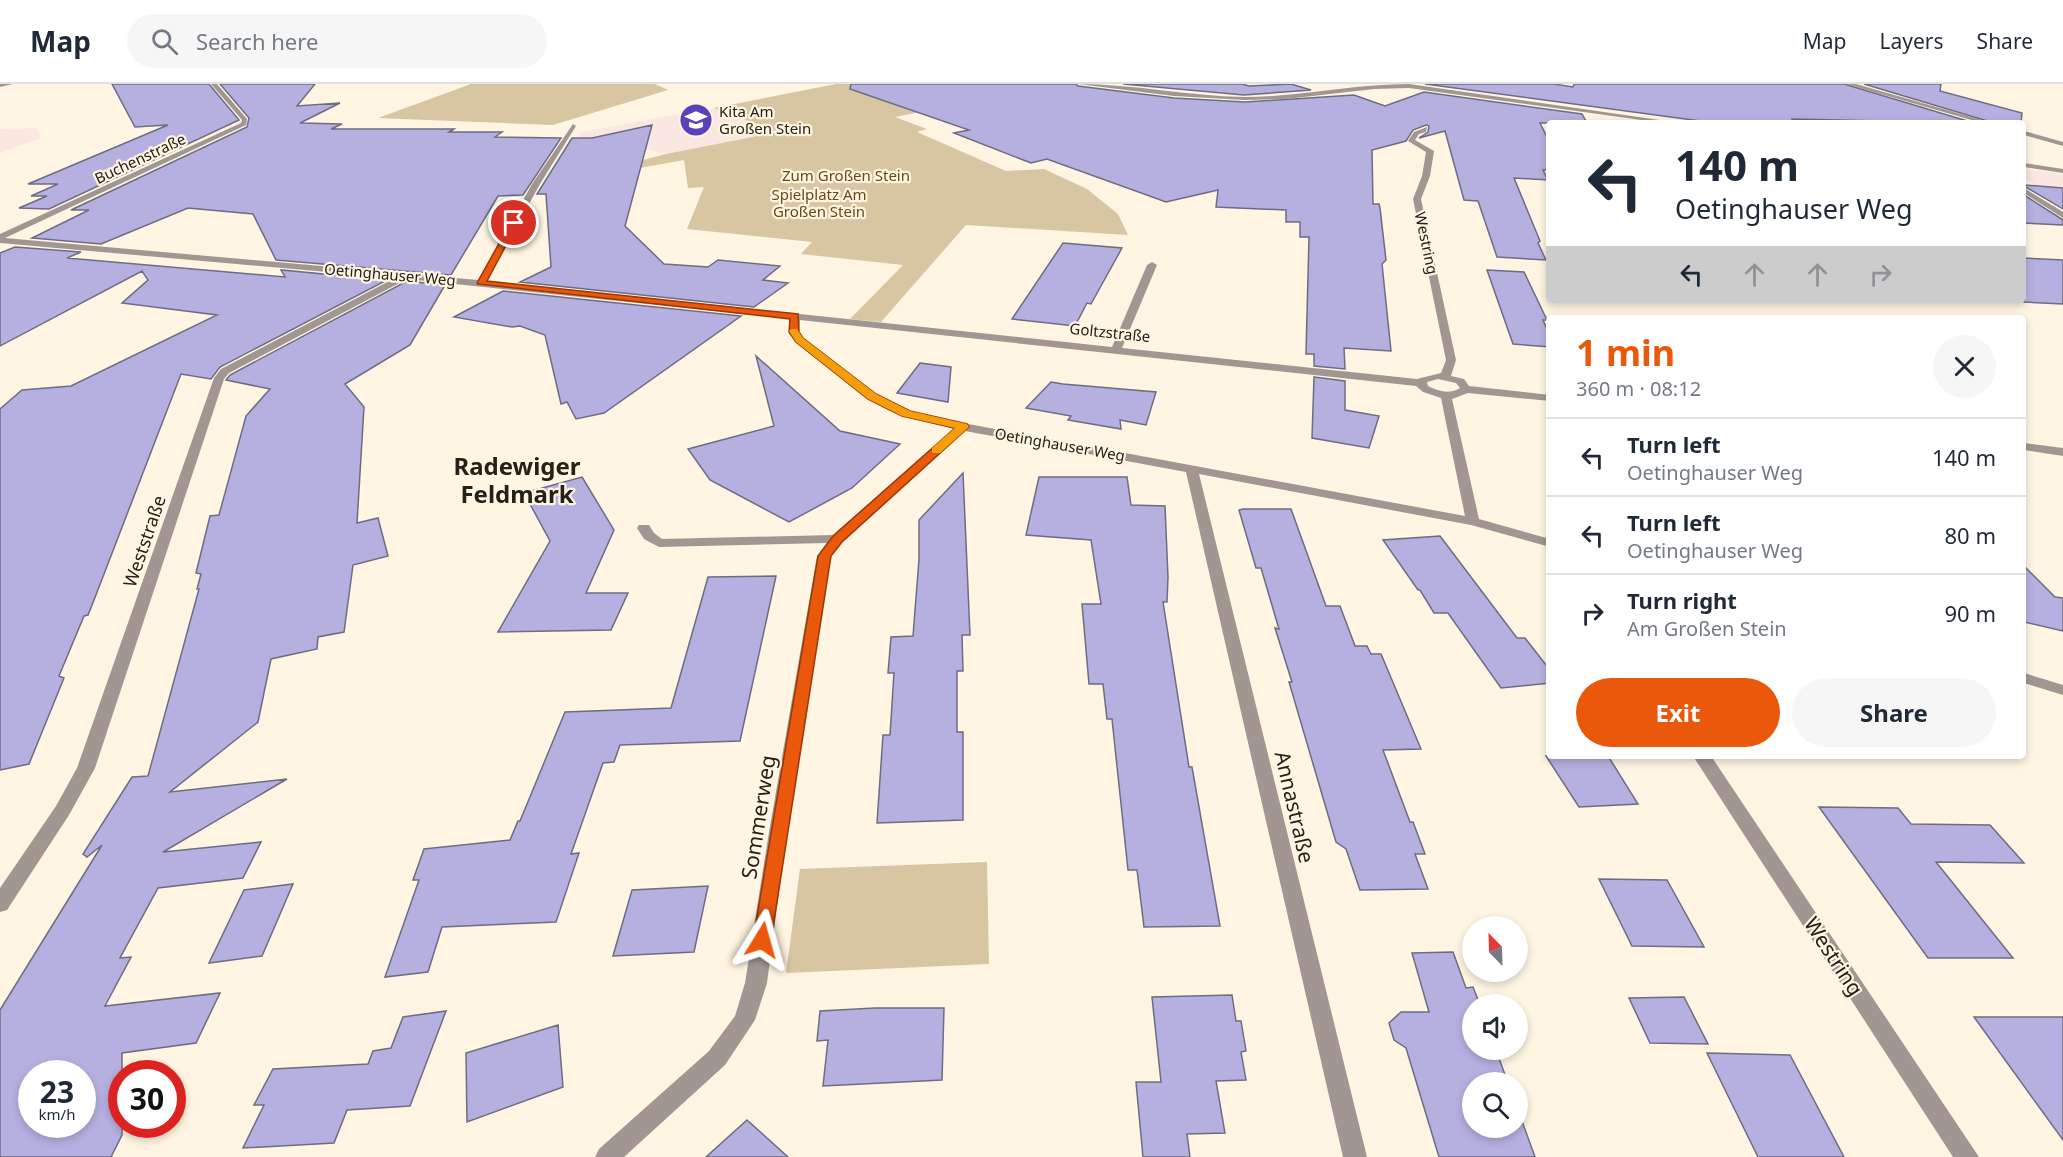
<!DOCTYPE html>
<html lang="en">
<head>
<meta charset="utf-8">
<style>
	body { margin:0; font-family:"Noto Sans",sans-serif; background:#f6f6f7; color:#1f2937; height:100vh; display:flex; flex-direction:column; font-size:22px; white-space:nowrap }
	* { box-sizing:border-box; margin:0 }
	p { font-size:20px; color:#747a83 }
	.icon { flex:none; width:33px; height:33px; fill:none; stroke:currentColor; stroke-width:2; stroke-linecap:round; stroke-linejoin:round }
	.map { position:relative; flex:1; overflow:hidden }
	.sheet { position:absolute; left:1546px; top:231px; width:480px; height:444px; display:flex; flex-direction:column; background:#fff; border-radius:6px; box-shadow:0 3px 9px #0003 }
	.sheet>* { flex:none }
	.top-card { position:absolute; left:1546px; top:36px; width:480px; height:183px; border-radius:6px; box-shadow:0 3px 9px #0003; background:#fff; color:#1f2937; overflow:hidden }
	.needle { width:39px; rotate:337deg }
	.buttons { position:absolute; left:1462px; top:832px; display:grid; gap:12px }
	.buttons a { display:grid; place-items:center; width:66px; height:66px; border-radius:50%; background:#fff; box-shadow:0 3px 9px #0003; font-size:30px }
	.speed { position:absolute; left:18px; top:976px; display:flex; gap:12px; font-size:30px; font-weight:700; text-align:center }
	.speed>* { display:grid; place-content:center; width:78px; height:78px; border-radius:50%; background:#fff; box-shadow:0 3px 9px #0003; line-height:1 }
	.speed small { font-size:15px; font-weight:400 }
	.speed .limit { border:9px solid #d22; background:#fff; color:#111 }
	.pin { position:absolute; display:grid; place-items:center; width:51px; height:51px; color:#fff; margin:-26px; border:3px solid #fff; border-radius:50%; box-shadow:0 2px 6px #0007 }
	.me { position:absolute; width:66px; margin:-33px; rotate:8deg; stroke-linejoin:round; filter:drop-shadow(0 0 4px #0008) }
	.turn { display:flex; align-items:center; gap:21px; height:126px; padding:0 30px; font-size:27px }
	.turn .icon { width:78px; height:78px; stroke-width:2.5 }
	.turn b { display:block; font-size:42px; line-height:51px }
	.lanes { display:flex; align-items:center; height:57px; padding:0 30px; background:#0003; justify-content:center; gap:30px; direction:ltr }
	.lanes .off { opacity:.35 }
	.round { display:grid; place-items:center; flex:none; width:63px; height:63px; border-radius:32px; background:#f6f6f7 }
	.head { display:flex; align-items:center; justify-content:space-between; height:102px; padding:0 30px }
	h1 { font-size:36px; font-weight:700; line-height:45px; color:#ea580c }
	.cta { display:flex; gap:12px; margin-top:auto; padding:12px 30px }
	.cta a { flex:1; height:69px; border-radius:36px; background:#ea580c; color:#fff; font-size:24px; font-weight:700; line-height:69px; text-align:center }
	.cta a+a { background:#f6f6f7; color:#1f2937 }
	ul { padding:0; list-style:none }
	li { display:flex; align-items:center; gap:18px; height:78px; padding:0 30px; border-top:2px solid #e0e1e3 }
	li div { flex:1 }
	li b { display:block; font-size:22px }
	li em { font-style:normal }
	header { display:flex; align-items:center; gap:36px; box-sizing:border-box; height:84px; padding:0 30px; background:#fff; border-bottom:2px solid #e0e1e3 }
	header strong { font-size:28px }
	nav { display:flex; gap:33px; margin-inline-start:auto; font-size:21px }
	.search { width:420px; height:54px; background:#f6f6f7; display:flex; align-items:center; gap:15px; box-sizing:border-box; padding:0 21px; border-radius:33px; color:#747a83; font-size:22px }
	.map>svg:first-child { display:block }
	.education { fill:#fbe7e1 }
	.green { fill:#d8c5a1 }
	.building { fill:#b6b0e1; stroke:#6e6c82; stroke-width:1.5; fill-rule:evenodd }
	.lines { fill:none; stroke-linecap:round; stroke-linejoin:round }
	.minor { fill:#a19692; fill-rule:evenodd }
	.route { fill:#ea580c; stroke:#983908; stroke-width:1.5 }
	.slow { fill:#f59e0b }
	.labels { text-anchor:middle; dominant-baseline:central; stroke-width:4.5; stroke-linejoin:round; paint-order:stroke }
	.far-poi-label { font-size:15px; fill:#252018; stroke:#fff5e2; text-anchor:start }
	.far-street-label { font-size:15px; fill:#252018; stroke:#fff5e2 }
	.far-park-label { font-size:15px; fill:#654b12; stroke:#fff5e2 }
	.street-label { font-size:18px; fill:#252018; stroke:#fff5e2 }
	.near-street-label { font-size:21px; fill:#252018; stroke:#fff5e2 }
	.district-label { font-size:24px; font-weight:bold; fill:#252018; stroke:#fff5e2 }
</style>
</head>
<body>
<header>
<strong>Map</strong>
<div class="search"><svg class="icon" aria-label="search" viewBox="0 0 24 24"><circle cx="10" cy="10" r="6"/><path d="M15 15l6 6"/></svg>Search here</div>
<nav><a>Map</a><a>Layers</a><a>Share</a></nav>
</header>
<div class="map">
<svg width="2063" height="1073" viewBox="0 0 2063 1073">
	<rect width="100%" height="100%" fill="#fff5e2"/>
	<path class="education" d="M714,24L779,48L666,70L633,62L571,66L581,48Z
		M37,44L41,54L0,69V45Z
		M2024,85L2063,90V120L2024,94Z"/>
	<path class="green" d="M471,0H655L668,6L553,41L378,34Z
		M836,0H879L954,21L895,33L927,45L917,48L1006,87L1044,85L1087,105L1118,130L1128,151L966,141L881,238L850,235L903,181L801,170L812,158L687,145L704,103L688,104L684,76L552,100L666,70L778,48L714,24Z
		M987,778L989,880L786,889L800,785Z"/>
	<path class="building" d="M112,0H209L239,36L49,125L19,124L47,112H31L58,100H28L168,41L135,43Z
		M220,0H315L297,22L340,19L300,39L342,40L331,45H454L449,48H502L495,53L561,54L523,111L498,112L451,191L276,176L253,130L188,124L101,160L32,154L89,126H71L247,43L249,34Z
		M851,0H1076L1078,2L1174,14L1245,18L1354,11L1385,22L1424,8L1582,30L1587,39H1540L1550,59V86H1543L1548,96L1514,94L1540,157L1538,159L1546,176L1497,173L1478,117L1464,116L1445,47L1419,54L1428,48L1429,42L1426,41L1413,46L1406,57L1372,66L1373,120H1379L1380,124L1386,176L1382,180L1391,267L1344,264L1345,285L1314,282V270H1306L1309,153H1300V138H1286V126L1216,123L1218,106L1166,118L1047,75L1031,79L954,49L969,46L850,5Z
		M1123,0H1242L1249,2L1291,0L1311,6L1244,11Z
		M1425,0H1554L1573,3L1574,0H1844L1974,39H1886L1880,37L1792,35V39H1715Z
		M1864,0H1941L1940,7L2022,29L2021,39H1994Z
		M652,41L625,142L664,180L708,183L718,176L780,182L763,196L788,199L754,223L520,198L551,183L546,110H537L572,54H592Z
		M2024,101L2063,104V125L2024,102Z
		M2024,111L2063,136V141L2024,139Z
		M1063,159L1122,164L1091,220L1087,219L1075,242L1012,235Z
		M15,163L81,168L67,174L285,193L281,186L387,196L220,283L211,295L181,290L94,516L88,531L84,532L59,592L64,594L29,680L0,686V325L22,306L71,302L217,231L122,219L148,196L142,187L0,262V169Z
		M2024,174L2063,176V220L2024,218Z
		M1487,186L1524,188L1547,236H1543L1550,252V263L1513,260Z
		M407,197L445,201L410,261L345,300L364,323L357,439L378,434L388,472L353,481L344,548L318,553L317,565L271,575L258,638L170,708L287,695L163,768L261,758L243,794L158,804L120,874L131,873L105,922L220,909L196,959L122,969V1051L111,1073H0V926L102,761L87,773L83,770L132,693L148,692L199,505H197L201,490L196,489L210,432L219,431L246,332L270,305L226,296L230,291ZM32,990H82V1041H32Z
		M503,207L741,232L604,329L576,335L567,318L561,320L545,251L520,242L512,243L454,233Z
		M756,272L840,347L900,360L852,404L789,438L710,396L688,365L774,342Z
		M920,279L951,283L948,318L897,309Z
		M1314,293L1345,297V326L1379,332L1369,364L1312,354Z
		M1051,298L1063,300L1156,308L1146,341L1120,336L1121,345L1068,336L1071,332L1026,324Z
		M963,389L970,551H962L963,587H957V648H963V736L877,739L883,651H890L894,589H888L891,553L913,552L919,475V436Z
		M582,393L614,446L586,509H628L611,546L498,548L550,457L524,409Z
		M1039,393H1127L1131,421L1165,422L1168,493L1167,518H1163L1189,683H1192L1220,842L1144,843L1137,786H1128L1112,635H1107L1103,600H1089L1082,520H1101L1091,456L1026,451Z
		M1243,425H1291L1326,522H1340L1355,562H1367L1371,570H1381L1421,665L1383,666L1410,738H1413L1425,770H1415L1428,805L1360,806L1346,765L1336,758L1289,598H1292L1275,544L1279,545L1261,484H1256L1239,426Z
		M1440,452L1517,554H1525L1550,586V599L1501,604L1448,529H1434L1420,506H1418L1383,456Z
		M2024,482L2055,513L2063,514V547L2024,538Z
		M776,492L740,657L620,661L614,678L603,679L571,770L579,769L556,838L442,843L428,888L385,893L419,796H413L424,765L510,756L518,737H520L565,628L671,624L708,493Z
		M1546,672H1608L1638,720L1579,723Z
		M1819,723L1898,724L1911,740L1990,741L2024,779L1936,778L2013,874H1928Z
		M1599,795L1667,796L1704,863L1632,862Z
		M293,800L262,872L209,879L244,806Z
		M708,802L694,868L613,872L632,806Z
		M1453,868L1466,904L1473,903L1480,921H1473V966H1496L1508,999H1473V1044H1518V1026L1535,1073H1439L1406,964L1394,956L1389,939L1401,928H1429L1412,869Z
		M1232,911L1236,937H1241L1246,967L1241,968L1246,996L1216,997L1225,1049L1187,1050L1190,1073H1143L1136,998H1161L1152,913Z
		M1684,913L1708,960L1650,959L1629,914Z
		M875,924H944L942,996L823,1002L828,956L817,957L820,927Z
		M446,927L410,1022L347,1026L334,1059L243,1064L264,1021H254L273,985L368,980L373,967L391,964L403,933Z
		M1974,933H2063V1056Z
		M558,941L563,1003L467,1038L466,969Z
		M1707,969L1790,971L1844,1073H1758Z
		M747,1036L788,1073H706Z"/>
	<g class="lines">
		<path class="minor" d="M0,0H13L0,3Z
			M211,0H217L247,35L246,41L5,154L478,196L532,100L573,40L576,42L540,100L487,197L1112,263L1147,181L1152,178L1157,181L1122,264L1417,295L1441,289L1446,276L1413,115L1422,92L1426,68L1408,57L1414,48L1427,43L1426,48L1419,50L1415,56L1434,67L1430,92L1421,115L1456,276L1451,292L1464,295L1469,302L1550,311V317L1468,309L1452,315L1479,435L1550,455V463L1471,441L1199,390L1367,1073H1343L1186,388L965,347L842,458L831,472L787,748L767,899L755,936L725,981L624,1073H595L599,1065L709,967L735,932L745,899L769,748L817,472L827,459L659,463L644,455L637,444L639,441H649L654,449L662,455L833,451L954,345L902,332L888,326L868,315L795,258L789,248L790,235L407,195L229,289L224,295L95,684L69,731L7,826L0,828V804L56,722L77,684L214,294L221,285L395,194L0,159V150L241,39L242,36ZM800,236L1416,302L1423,308L1441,314L1465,432L963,339L910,327L896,322L876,311L803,254L799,248ZM1438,295L1456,299L1460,304C1449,311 1438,307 1428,302L1427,298Z
			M1078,0C1133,0 1188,12 1244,13C1299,13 1353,0 1409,0L1680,39H1663L1409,4L1374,5L1286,15L1245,16L1174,12Z
			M1846,0H1856L1992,39H1982Z
			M2024,47L2063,58V62L2024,51Z
			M2024,79L2063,85V89L2024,83Z
			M2024,104L2063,128V134L2024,109Z
			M2024,359L2063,364V372L2024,366Z
			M2024,589L2063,601V611L2024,599Z
			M1693,672H1711L1979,1073H1953Z"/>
	</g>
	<path class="route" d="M511,138L518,139L487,197L798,230L799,248L803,254L876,310L910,327L967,340L969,343L842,458L831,472L771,856L769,862L762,864L756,862L753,856L818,472L833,452L955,344L902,332L868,315L796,258L789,248L790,235L478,200L477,199Z"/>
	<path class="slow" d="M791,245H797L803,254L876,310L910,327L967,340L969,343L940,369H932V364L955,344L902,332L868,315L796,258L789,247Z"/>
	<defs>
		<symbol id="school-disc" viewBox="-11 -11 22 22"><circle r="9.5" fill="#5842ba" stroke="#fff5e2"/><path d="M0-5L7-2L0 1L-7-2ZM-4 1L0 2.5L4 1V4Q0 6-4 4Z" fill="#fff"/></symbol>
	</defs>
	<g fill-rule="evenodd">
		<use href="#school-disc" x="677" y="17" width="38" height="38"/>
	</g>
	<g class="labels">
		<g class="far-poi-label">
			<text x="719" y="27">Kita Am<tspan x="719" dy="17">Großen Stein</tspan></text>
		</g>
		<g class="far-street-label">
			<text transform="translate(140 74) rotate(-25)">Buchenstraße</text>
			<text transform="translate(1427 159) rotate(78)">Westring</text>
			<text transform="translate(390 190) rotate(5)">Oetinghauser Weg</text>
			<text transform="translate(1110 248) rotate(6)">Goltzstraße</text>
			<text transform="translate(1060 360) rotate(10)">Oetinghauser Weg</text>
		</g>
		<g class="far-park-label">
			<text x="846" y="91">Zum Großen Stein</text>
			<text x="819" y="110">Spielplatz Am<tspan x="819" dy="17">Großen Stein</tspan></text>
		</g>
		<g class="street-label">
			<text transform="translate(144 457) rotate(-71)">Weststraße</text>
		</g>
		<g class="near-street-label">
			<text transform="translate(1295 723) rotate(77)">Annastraße</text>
			<text transform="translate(758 733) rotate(-81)">Sommerweg</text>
			<text transform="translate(1834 872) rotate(57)">Westring</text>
		</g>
		<g class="district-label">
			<text x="517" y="381">Radewiger<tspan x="517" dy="28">Feldmark</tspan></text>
		</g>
	</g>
</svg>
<div class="buttons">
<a><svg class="needle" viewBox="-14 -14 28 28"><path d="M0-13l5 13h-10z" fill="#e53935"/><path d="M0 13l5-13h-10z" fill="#747a83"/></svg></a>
<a><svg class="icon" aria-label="sound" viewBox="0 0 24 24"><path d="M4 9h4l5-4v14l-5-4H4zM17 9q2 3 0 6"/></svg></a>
<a><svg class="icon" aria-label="search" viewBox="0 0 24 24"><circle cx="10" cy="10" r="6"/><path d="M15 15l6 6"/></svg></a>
</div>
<div class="speed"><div>23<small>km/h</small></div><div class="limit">30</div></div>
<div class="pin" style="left:514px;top:139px;background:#d93025"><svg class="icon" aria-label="arrive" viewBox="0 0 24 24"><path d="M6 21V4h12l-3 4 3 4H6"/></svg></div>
<svg class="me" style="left:762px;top:856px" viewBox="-20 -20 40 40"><path d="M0-17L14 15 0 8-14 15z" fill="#ea580c" stroke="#fff" stroke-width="4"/></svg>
<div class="top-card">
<div class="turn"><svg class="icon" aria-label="left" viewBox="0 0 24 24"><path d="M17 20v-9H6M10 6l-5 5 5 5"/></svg><div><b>140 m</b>Oetinghauser Weg</div></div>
<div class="lanes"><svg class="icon" aria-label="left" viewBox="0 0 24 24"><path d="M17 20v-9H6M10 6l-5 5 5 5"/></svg><svg class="icon off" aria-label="ahead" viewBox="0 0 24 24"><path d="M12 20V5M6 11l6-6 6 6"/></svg><svg class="icon off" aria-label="ahead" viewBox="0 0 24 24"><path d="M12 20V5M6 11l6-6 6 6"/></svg><svg class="icon off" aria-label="right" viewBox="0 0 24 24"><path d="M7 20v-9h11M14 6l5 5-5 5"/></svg></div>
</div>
<section class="sheet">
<div class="head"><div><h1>1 min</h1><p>360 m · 08:12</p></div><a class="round"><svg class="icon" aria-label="close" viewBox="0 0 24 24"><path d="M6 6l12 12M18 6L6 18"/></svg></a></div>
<ul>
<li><svg class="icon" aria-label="left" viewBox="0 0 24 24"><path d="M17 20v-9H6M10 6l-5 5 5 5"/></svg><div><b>Turn left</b><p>Oetinghauser Weg</p></div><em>140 m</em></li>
<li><svg class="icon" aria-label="left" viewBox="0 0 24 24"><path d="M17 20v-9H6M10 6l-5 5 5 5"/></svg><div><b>Turn left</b><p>Oetinghauser Weg</p></div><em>80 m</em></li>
<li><svg class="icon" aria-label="right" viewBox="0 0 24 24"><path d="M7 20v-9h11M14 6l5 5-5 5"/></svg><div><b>Turn right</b><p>Am Großen Stein</p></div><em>90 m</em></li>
</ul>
<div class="cta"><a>Exit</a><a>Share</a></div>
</section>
</div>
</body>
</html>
